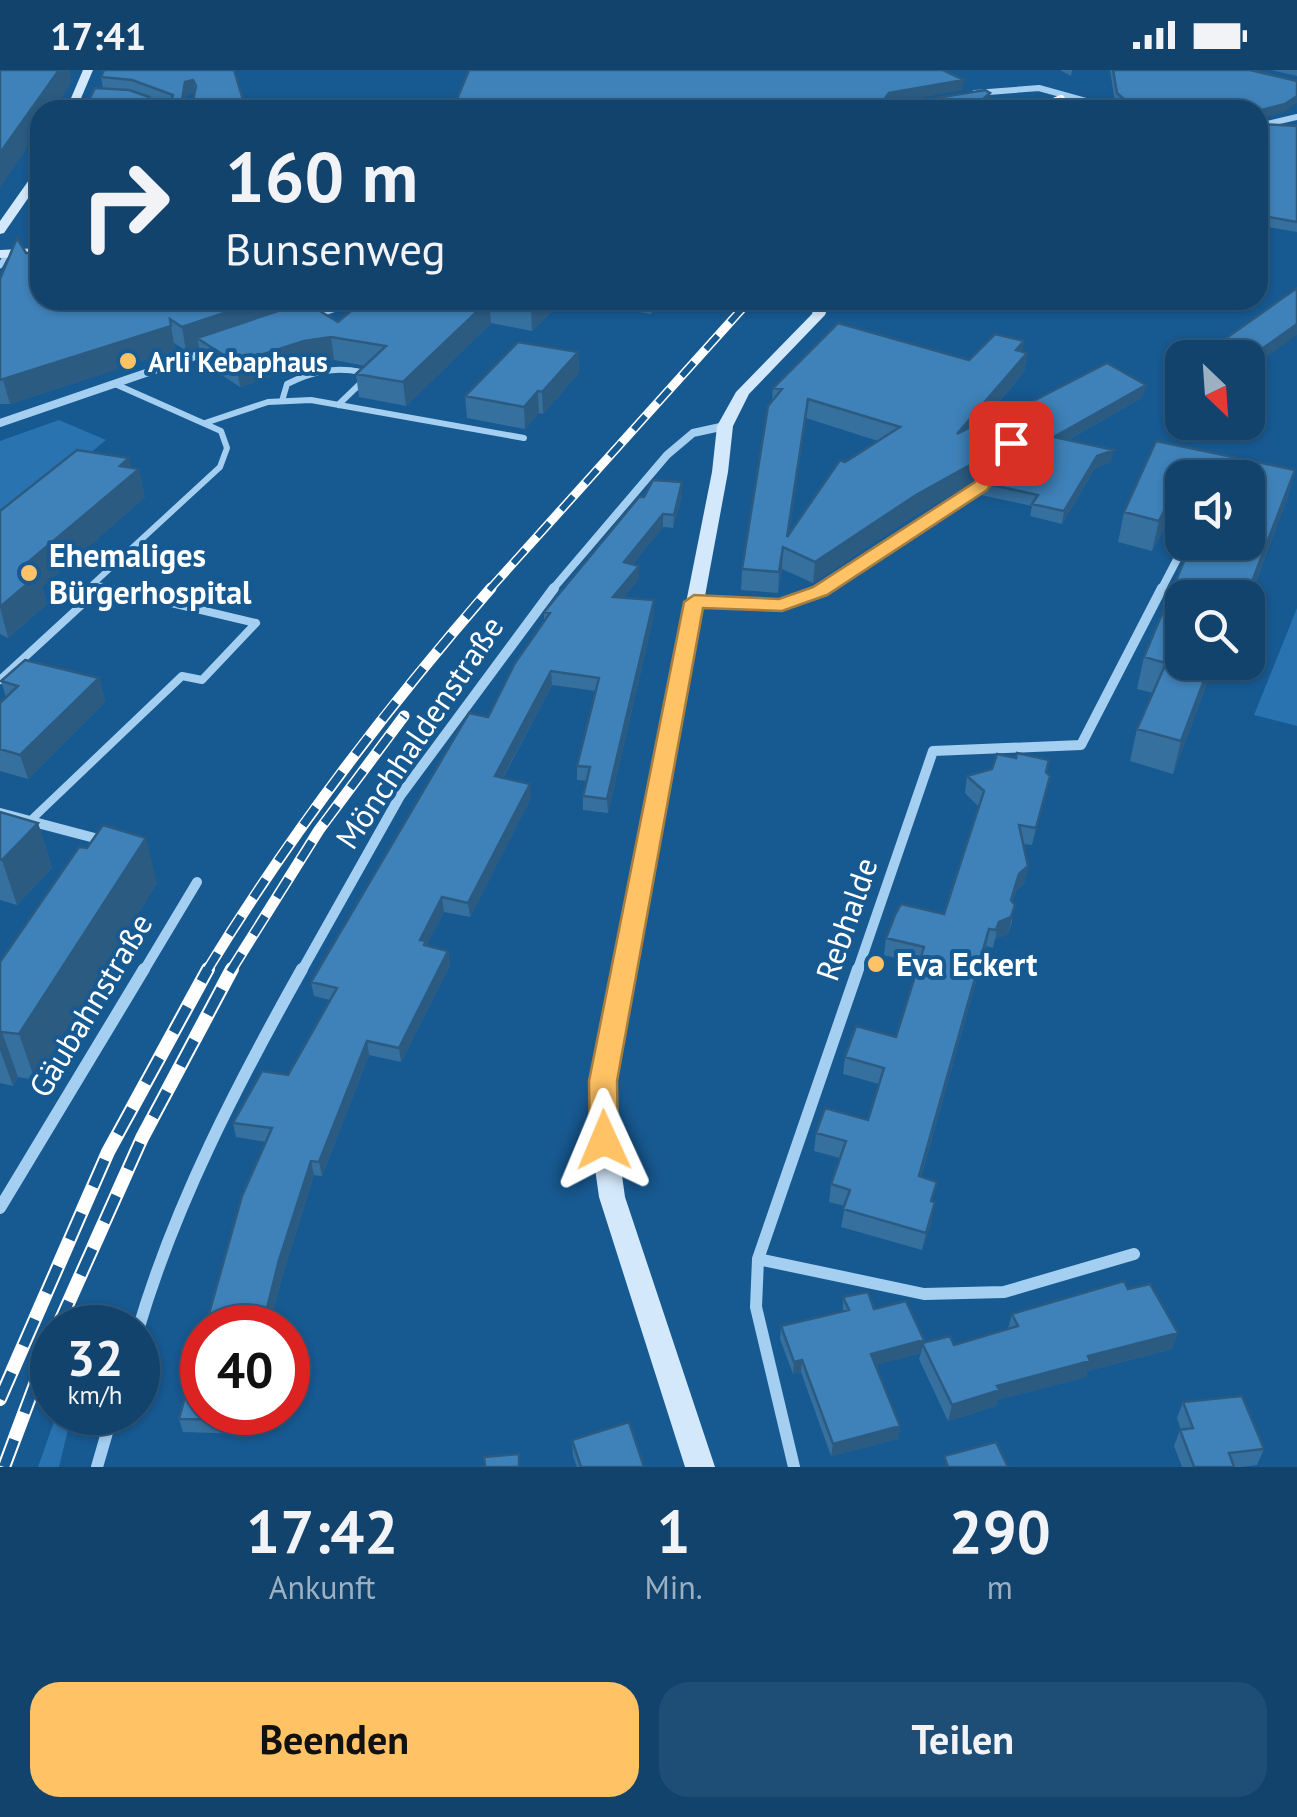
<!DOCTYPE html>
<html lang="de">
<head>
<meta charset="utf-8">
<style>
	body { margin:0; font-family:"PT Sans",sans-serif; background:#1e4e75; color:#f1f3f6; height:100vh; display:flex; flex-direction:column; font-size:38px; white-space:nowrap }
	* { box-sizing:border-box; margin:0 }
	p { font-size:32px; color:#9cb0c2 }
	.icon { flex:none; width:55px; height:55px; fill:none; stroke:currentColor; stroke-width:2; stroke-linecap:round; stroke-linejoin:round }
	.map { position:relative; height:1397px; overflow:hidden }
	.details { display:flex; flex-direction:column; background:#11436d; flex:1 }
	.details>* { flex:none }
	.top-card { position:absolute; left:30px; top:30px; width:1238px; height:210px; border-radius:30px; box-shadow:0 2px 8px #0004,0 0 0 2px #305c80; background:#11436d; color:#f1f3f6; overflow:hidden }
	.needle { width:65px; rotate:155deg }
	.fabs { position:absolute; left:1165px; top:270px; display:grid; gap:20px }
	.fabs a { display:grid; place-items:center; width:100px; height:100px; border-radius:20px; background:#11436d; box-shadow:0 2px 8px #0004,0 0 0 2px #305c80; font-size:50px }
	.speed { position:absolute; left:30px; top:1235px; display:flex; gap:20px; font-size:50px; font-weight:700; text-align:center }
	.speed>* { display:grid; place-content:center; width:130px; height:130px; border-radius:50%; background:#11436d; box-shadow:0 2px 8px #0004,0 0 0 2px #305c80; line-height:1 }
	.speed small { font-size:25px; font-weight:400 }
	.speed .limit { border:15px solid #d22; background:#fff; color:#111 }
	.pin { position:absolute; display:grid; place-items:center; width:85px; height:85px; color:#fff; margin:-42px; border-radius:20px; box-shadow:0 5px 15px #0006 }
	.me { position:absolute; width:110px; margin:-55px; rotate:359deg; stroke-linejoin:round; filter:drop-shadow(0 0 8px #0008) }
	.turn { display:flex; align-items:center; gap:35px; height:210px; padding:0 30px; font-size:45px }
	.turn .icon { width:130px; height:130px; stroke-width:2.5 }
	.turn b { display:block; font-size:70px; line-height:85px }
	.eta { display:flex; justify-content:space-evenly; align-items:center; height:170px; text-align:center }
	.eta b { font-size:60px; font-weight:700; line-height:70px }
	.primary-button { display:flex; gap:20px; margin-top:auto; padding:20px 30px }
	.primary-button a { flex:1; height:115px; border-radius:30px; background:#ffc264; color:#111; font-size:40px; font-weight:700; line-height:115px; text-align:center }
	.primary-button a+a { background:#1e4e75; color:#f1f3f6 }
	.status { display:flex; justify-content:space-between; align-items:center; height:70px; padding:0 50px; background:#11436d; direction:ltr }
	.status svg { height:28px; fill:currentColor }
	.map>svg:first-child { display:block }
	.green { fill:#2973b0 }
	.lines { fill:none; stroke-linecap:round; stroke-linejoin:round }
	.lane-far2 { stroke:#a4cff0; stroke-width:5 }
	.lane-far1 { stroke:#a4cff0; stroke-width:6 }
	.lane { stroke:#a4cff0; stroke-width:8 }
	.street-far3 { stroke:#a4cff0; stroke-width:6 }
	.street-far2 { stroke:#a4cff0; stroke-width:8 }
	.street-far1 { stroke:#a4cff0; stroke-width:10 }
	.street { stroke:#a4cff0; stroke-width:12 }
	.secondary { fill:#d3e8fb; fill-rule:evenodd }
	.rail-far3-casing { stroke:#fff; stroke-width:8 }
	.rail-far2-casing { stroke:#fff; stroke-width:9 }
	.rail-far1-casing { stroke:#fff; stroke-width:11 }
	.rail-casing { stroke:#fff; stroke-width:14 }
	.rail-far3 { stroke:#175991; stroke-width:5; stroke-dasharray:14; stroke-linecap:butt }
	.rail-far2 { stroke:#175991; stroke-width:6; stroke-dasharray:18; stroke-linecap:butt }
	.rail-far1 { stroke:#175991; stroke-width:8; stroke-dasharray:22; stroke-linecap:butt }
	.rail { stroke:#175991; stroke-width:10; stroke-dasharray:29; stroke-linecap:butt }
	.wall { fill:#36709f; fill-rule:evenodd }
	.shaded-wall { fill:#2c5b82 }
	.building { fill:#3f82b9; stroke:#2c5b82; stroke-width:2.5; fill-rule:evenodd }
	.route { fill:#ffc264; stroke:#a67e41; stroke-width:2.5 }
	.poi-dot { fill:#ffc264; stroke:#175991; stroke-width:4 }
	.labels { text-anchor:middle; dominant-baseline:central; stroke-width:8; stroke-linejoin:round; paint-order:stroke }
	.far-poi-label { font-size:28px; font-weight:bold; fill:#fff; stroke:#175991; text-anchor:start }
	.poi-label { font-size:32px; font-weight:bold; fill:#fff; stroke:#175991; text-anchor:start }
	.street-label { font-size:32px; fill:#fff; stroke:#175991 }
</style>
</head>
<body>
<div class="status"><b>17:41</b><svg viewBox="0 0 49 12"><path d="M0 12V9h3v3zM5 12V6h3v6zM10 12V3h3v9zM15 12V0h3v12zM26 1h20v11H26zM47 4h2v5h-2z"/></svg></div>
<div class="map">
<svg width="1297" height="1397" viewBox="0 0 1297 1397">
	<rect width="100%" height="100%" fill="#175991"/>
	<path class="green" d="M59,350L106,370L0,457V371Z
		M1297,538V656L1254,645Z
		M57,1343H72L59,1397H38Z"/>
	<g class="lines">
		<path class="lane-far2" d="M142,29L170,40
			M0,196L7,183"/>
		<path class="lane-far1" d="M115,314L221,361L227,378L220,397L93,514L118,520
			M282,331L287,314C311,302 334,296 361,302L364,310L338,335
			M205,353L268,332L311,330L524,368
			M98,520L102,516"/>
		<path class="lane" d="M0,610L100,518
			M30,751L182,606L202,610L256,553L108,518"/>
		<path class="street-far3" d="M975,23L1039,18L1118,40
			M1258,56L1297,47"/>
		<path class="street-far2" d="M312,246L334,238
			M0,353L210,281
			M552,520L667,385L693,363L725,356
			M821,520L981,416L1011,373L1004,358
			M1161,520L1186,472"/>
		<path class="street-far1" d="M694,531L781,535L825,518
			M0,743L106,771
			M143,902L197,812
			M301,902L400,726L554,518
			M857,902L933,681L1081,675L1162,518"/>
		<path class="street" d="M0,1138L144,899
			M758,1189L924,1224L1004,1222L1134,1184
			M138,1260C175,1134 238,1013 302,899
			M97,1397L113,1342
			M794,1397L756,1237L758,1189L858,899"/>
		<path class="secondary" d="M83,0H93L76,40H66Z
			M40,98V111L4,163L0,164V151L36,100Z
			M40,178V186L0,188V180Z
			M808,230H822L828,237L825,245L749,324L733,356L728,402L615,1011L617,1070L625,1127L715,1397H685L599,1127L591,1070V1011L712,402L717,356L736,322L812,244L814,237Z"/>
		<defs>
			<path id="rail-far3" d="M1035,40L1061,29"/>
			<path id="rail-far2" d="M489,520L750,230"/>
			<path id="rail-far1" d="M206,902C290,764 386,639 491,518
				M230,902L319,760L404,646"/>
			<path id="rail" d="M57,1258L142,1068L232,899
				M0,1329L108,1082L208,899
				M4,1397L52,1269"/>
		</defs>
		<use href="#rail-far3" class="rail-far3-casing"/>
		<use href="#rail-far2" class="rail-far2-casing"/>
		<use href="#rail-far1" class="rail-far1-casing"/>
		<use href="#rail" class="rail-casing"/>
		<use href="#rail-far3" class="rail-far3"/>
		<use href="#rail-far2" class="rail-far2"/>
		<use href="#rail-far1" class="rail-far1"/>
		<use href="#rail" class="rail"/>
	</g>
	<path class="wall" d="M234,0L246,40L166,33L131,21L151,40L103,18L101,7ZM195,22L193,31L188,34L185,32L187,24Z
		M1060,0H1072L1071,6Z
		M1110,0H1250L1283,43L1121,36L1115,32Z
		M1271,0H1297V6Z
		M1258,54L1297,56V162L1261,156L1258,174V120L1259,119H1258Z
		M26,183L169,240L310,235L338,252L364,230H563L532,261L491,253L406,336L359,327L356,304L365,296L334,290L307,294L240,317L202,292L199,277L186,281L174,273L175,280L10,334H0V209Z
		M592,230H664L651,244L592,234Z
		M578,282L579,303L543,344L539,343L525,359L467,348L465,326Z
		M1022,282L1027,283L1024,302L983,351L1005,352L1002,372L976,410L914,446L813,513L782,499L778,523L741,520L742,499L772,331L773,318ZM806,348L878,371L789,464Z
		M1143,327L1068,370L1111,392L1095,398L1062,454L1030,446L1032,436L981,425L983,413L1015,370L1011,354L1012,342Z
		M1156,371L1295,400L1287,429L1248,533V528H1182V592H1215L1173,704L1130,691L1137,659L1153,623L1137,619L1144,587L1192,472H1210L1221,475L1223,472H1248V408H1182V437L1176,436L1152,481L1118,472L1124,442Z
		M131,398L145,427L42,517L47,534L8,568L0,564V441Z
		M682,425L673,458L663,457L633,494L639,509L623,528L654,530V544L608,743L583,740V726L587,711L577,710V696L596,621L552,615L503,708L531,728L470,847L444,842L426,875L448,881L450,895L401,992L369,985L322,1106L314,1105L283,1204L269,1258H205L266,1072L236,1067L233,1053L288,1005L330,930L314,926L311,912L488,647L544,552V542Z
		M99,608L105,632L28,709L0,701V633L6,627L1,611Z
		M1016,688L1049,690L1047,703L1050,706L1032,775L1023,774L1028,796L1024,814L1016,821L1012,832V852L1008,864L995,869L993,878L986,876L921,1107L933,1132L932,1150L922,1180L841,1157L845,1136L829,1132L831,1114L840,1088L814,1081L816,1063L868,1050L879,1014L843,1004L845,987L896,967L919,894L884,885L886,868L944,844L979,737L965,723L967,706L992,699Z
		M0,742L38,753L52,798L17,835L0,830Z
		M157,813L35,1010L18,1007L13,1016L0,1013V892Z
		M1128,1219L1172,1279L1087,1301L1086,1307L997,1330L996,1336L948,1351L919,1289L921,1283L875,1295L900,1356L898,1369L831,1386L801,1302L793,1304L780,1269L781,1256L843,1242V1227L874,1239L924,1270L923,1273L954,1275L1008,1259L1012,1244Z
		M1183,1332L1264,1379L1257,1395L1241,1397H1182L1174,1376L1180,1360H1181L1177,1348Z
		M202,1342H249L243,1364L183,1362L179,1349Z
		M572,1370L644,1397H577L573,1386Z"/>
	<path class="shaded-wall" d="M59,0H70L71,14L53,40H40V59L0,118V83Z
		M193,10L195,22L187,24L184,40L182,30L185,12Z
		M964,10L963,20L888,34L883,40L884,30L889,23Z
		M990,23L989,33L981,40H966Z
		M1297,26V33L1283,43L1258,49V41Z
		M149,27L151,40H141Z
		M263,230H311L310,238L197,268L199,277L186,281L182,257Z
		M489,230L491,253L406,336L403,312Z
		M539,230H563L532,261L531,238Z
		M651,230H664L651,244Z
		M1297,254V265L1248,301V289Z
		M171,256L175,280L10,334L3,310Z
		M331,267L334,290L307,294L240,317L236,293L304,271Z
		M1024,271L1021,289L1027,283L1024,302L954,384L957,364Z
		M578,282L579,303L543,344L542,322Z
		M1146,315L1143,327L1052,379L1054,367Z
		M538,321L539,343L525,359L524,337Z
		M808,329L806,348L787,479V467Z
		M1005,352L1002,372L976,410L914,446L813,513L815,492Z
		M1114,380L1111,392L1095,398L1062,454L1064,441L1097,386Z
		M129,388L133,405L139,399L145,427L42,517L47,534L8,568L0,537L20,499Z
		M1295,400L1287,429L1248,533V528H1244Z
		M1182,406L1176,436L1152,481L1159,451Z
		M682,412V425L673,458L674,445Z
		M663,444V457L624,505V492Z
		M783,477L782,499L778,523L779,502Z
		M639,496V509L613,541V527Z
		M654,530V544L608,743L607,729Z
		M1211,592H1215L1173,704L1181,671Z
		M551,601L552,615L496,720L495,706Z
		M99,608L105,632L28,709L20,685Z
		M1050,706L1047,723L1032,775L1036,758Z
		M530,714L531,728L470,847L468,833Z
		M38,753L52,798L17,835L2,790Z
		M146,768L157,813L35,1010L19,964Z
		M1028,796L1024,814L1016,821L1007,848L1011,830L1019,804Z
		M442,827L444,842L425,879L420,870Z
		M1015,835L1008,864L995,869L993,878L999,852Z
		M989,859L986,876L916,1124L919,1106Z
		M448,881L450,895L401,992L399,978Z
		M2,962L18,1007L13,1016L0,980V964Z
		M367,971L369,985L322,1106L319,1092Z
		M311,1091L314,1105L283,1204L269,1258H262L279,1190Z
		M935,1132L932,1150L922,1180L926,1163Z
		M1178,1263L1172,1279L1087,1301L1086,1307L997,1330L996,1336L948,1351L952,1335L997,1316L1088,1286Z
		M924,1270L921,1283L869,1297L871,1284Z
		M802,1290L801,1302L793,1304L794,1292Z
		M241,1342H249L243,1364L239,1350Z
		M900,1356L898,1369L831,1386L833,1374Z"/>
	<path class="building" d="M0,0H59L0,83Z
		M104,0H234L246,40H157L156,31L170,34L173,25L132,10L101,7ZM193,10L196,16L193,31L188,34L182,30L185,12Z
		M469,0H943L964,10L889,23L884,30L888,36L985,20L990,23L972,39L966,40H431L424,32L457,29Z
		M1113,0H1250L1297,11V26L1285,34L1258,41V40H1120L1119,38L1126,31L1117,23Z
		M95,18L129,20L149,27L141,40H84Z
		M1258,54L1297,56V152L1263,146L1259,165H1258V120L1262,119V110H1258Z
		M17,168L26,183H40V230H166L168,240L200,230H263L182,257L170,249L171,256L0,310V209Z
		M1297,218V254L1248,289V288H1198Z
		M364,230H539L531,238L489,230L403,312L356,304L386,276L331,267L304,271L236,293L197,268L305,232L338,252Z
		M838,253L969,290L995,264L1024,271L1016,280L1027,283L957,364L1000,342L1005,352L979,390L916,425L815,492L783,477L779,502L742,499L768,336L782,319L773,318ZM808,329L900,357L845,392L840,390L787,467Z
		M518,272L578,282L542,322L538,321L524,337L465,326Z
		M1107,293L1146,315L1054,367L1114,380L1097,386L1064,441L1032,434L1038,425L983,413L1019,364L1012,342Z
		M1156,371L1295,400L1250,517L1244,528H1182V592H1211L1181,671L1137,659L1166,593L1144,587L1192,472H1210L1221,475L1223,472H1248V408L1182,406L1159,451L1124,442Z
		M77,380L129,388L120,396L139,399L20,499L39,504L0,537V441Z
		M653,410L682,412L674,445L663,444L624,492L639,496L613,527L654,530L607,729L583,726L590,697L577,696L599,608L551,601L495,706L530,714L468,833L442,827L420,870L426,871L424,875L448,881L399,978L367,971L319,1092L311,1091L279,1190L262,1258H205L242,1126L272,1058L233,1053L262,1001L288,1005L337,918L311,912L469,643L488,647L515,593L550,543L544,542L639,427H644Z
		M25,590L99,608L20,685L0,679V633L18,616L1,611Z
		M1017,683L1049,690L1046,702L1050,706L1036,758L1019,755L1028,796L1019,804L1011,830L1015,835L1011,847L999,852L996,860L989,859L919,1106L937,1112L931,1131L935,1132L926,1163L843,1139L850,1120L831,1114L846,1071L816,1063L825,1038L868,1050L884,998L845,987L856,956L896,967L924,877L886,868L895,845L901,834L944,844L984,721L967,706L992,699L997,684L1016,688Z
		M0,742L38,753L2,790L0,789Z
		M103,755L146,768L19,964L2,962L0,964V892L79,777L87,778Z
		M1124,1211L1128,1219L1150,1214L1178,1263L1088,1286L1090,1291L997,1316L1000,1320L952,1335L922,1273L950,1266L954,1275L1018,1256L1012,1244Z
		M868,1222L874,1239L906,1231L924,1270L871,1284L900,1356L833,1374L802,1290L794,1292L781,1256L849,1240L843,1227Z
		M202,1265V1342H241L239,1350L179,1349Z
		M1242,1326L1264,1379L1229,1383L1234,1397H1194L1180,1360L1193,1358L1183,1332Z
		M629,1352L644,1397H581L572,1370Z
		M996,1372L1008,1397H948L944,1386Z
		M519,1384V1397H481H485L484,1387Z"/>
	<path class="route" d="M1011,368L1020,373L987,420L827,525L782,541L703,538L617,1011L618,1070L614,1078L604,1081L594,1078L590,1070L589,1011L684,532L694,525L779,529L813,517L975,412L1005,369Z"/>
	<g class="poi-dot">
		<circle cx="128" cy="291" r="10"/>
		<circle cx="29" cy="503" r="10"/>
		<circle cx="876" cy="894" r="10"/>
	</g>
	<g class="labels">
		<g class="far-poi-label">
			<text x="148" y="291">Arli Kebaphaus</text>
		</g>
		<g class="poi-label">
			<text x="49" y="485">Ehemaliges<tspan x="49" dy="37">Bürgerhospital</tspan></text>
			<text x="896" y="894">Eva Eckert</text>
		</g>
		<g class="street-label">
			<text transform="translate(419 662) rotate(-56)">Mönchhaldenstraße</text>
			<text transform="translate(846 849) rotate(-71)">Rebhalde</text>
			<text transform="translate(90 935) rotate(-59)">Gäubahnstraße</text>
		</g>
	</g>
</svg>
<div class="fabs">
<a><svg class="needle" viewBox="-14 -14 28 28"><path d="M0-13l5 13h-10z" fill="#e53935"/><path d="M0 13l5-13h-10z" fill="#9cb0c2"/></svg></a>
<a><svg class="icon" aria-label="sound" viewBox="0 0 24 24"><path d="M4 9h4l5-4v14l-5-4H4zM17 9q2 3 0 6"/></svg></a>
<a><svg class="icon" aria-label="search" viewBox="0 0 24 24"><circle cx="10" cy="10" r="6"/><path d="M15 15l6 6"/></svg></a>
</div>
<div class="speed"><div>32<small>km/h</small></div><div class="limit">40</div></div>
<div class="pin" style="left:1011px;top:373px;background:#d93025"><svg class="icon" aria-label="arrive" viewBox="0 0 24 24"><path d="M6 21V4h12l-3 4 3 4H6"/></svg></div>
<svg class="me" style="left:604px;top:1070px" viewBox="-20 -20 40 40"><path d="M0-17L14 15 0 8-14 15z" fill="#ffc264" stroke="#fff" stroke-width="4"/></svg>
<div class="top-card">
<div class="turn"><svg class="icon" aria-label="right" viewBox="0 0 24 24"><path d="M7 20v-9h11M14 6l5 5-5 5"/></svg><div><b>160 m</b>Bunsenweg</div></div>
</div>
</div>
<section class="details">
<div class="eta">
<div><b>17:42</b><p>Ankunft</p></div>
<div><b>1</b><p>Min.</p></div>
<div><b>290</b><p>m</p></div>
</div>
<div class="primary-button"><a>Beenden</a><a>Teilen</a></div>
</section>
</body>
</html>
